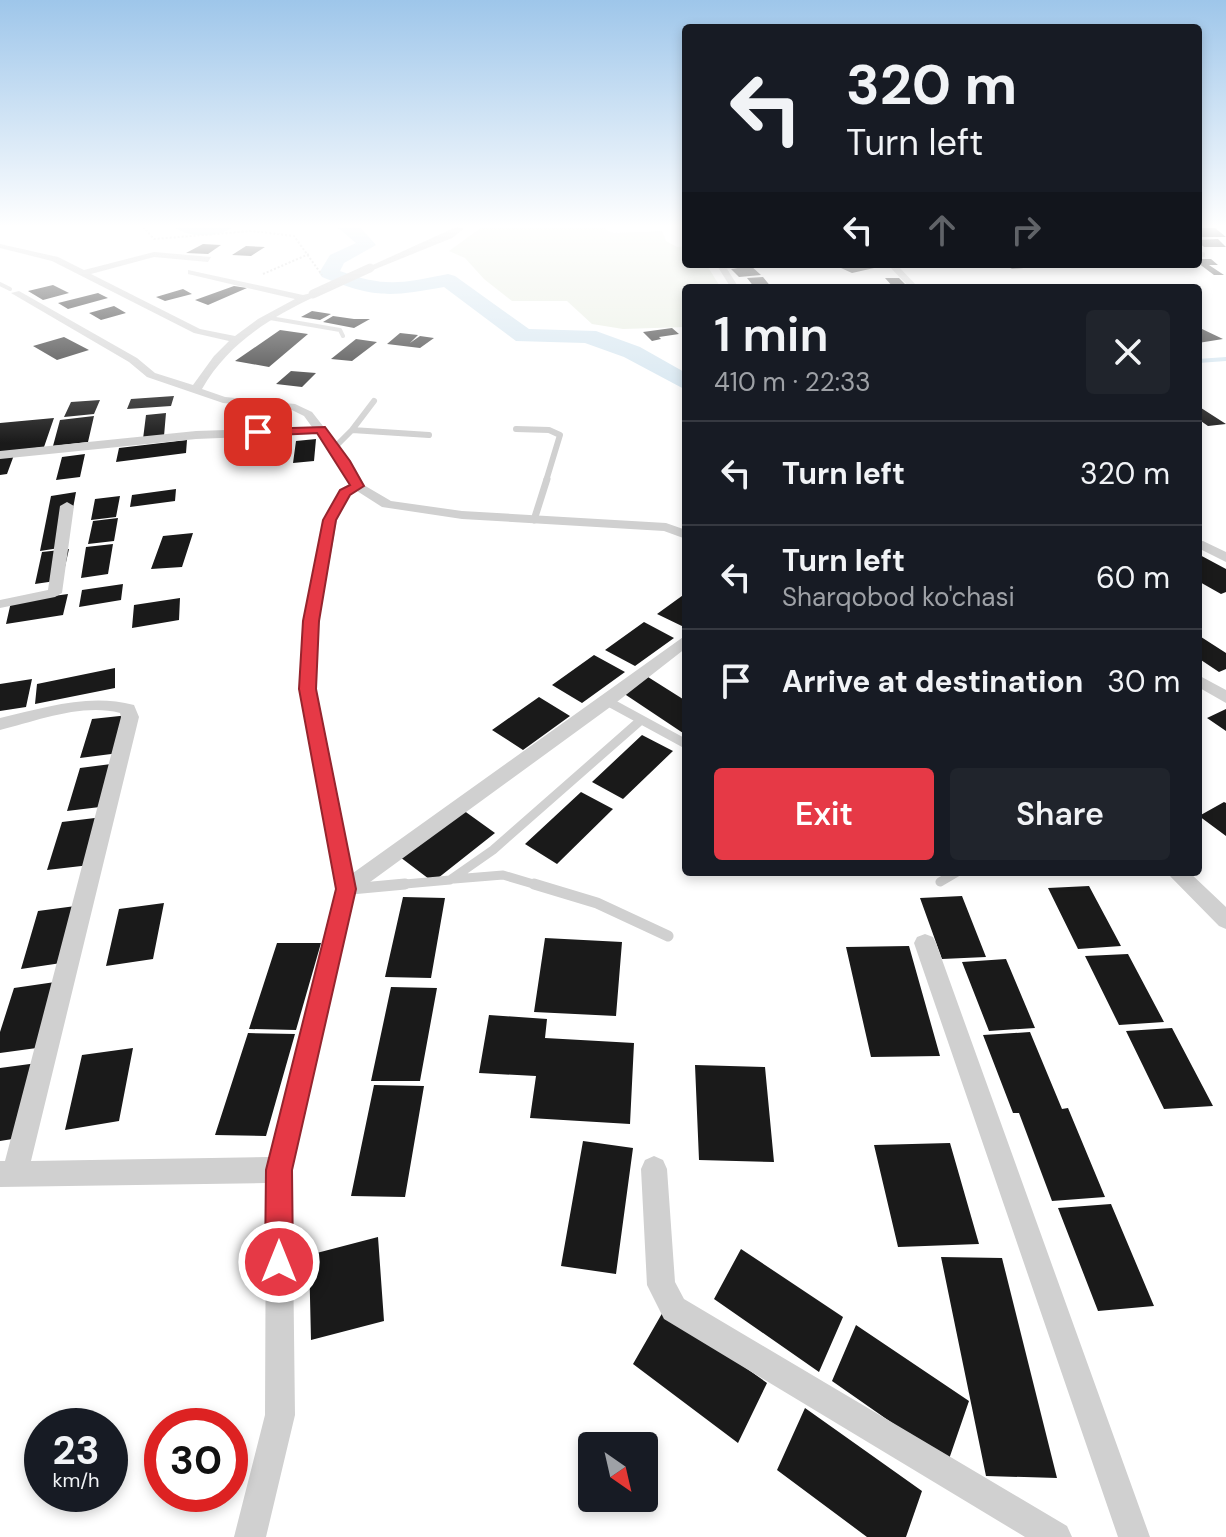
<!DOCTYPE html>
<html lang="en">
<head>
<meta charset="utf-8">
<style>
	body { margin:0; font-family:"DM Sans",sans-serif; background:#20242c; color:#f1f3f6; height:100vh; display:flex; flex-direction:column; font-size:30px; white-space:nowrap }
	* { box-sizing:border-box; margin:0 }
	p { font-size:26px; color:#9ea1a6 }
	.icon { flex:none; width:44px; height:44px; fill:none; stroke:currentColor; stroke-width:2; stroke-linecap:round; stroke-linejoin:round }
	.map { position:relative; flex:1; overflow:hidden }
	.sheet { position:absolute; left:682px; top:284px; width:520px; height:592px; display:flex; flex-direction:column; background:#171b24; border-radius:8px; box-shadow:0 4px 12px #0003 }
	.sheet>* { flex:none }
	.guide { position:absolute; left:682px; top:24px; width:520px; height:244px; border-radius:8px; box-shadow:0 4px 12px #0003; background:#171b24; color:#f1f3f6; overflow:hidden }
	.needle { width:52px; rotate:146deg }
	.tools { position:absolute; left:578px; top:1432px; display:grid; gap:16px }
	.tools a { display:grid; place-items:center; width:80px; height:80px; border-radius:8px; background:#171b24; box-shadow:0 4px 12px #0003; font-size:40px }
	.speed { position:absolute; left:24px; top:1408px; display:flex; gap:16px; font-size:40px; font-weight:700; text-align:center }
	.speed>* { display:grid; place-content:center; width:104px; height:104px; border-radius:50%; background:#171b24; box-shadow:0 4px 12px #0003; line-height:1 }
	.speed small { font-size:20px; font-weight:400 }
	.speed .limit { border:12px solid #d22; background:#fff; color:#111 }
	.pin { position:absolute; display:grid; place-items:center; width:68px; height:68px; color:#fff; margin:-34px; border-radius:16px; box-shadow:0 4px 12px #0006 }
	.me { position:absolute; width:88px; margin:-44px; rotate:0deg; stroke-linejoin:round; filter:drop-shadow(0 0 6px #0008) }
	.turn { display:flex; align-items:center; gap:28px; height:168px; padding:0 32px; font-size:36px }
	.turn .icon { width:104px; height:104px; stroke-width:2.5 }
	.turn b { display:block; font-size:56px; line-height:68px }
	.lanes { display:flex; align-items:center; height:76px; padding:0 32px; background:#0003; justify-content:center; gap:40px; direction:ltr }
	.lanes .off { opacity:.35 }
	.round { display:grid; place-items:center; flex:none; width:84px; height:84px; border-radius:8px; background:#20242c }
	.summary { display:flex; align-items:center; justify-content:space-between; height:136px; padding:0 32px }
	h1 { font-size:48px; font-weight:600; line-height:60px }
	.action { display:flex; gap:16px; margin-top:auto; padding:16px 32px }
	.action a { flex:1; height:92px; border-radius:8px; background:#e63946; color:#fff; font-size:32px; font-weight:600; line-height:92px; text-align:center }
	.action a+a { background:#20242c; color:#f1f3f6 }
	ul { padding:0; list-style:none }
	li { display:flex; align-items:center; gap:24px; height:104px; padding:0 32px; border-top:2px solid #363941 }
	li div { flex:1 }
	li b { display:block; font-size:30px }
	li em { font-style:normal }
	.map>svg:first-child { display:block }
	.green { fill:#e6ecdf }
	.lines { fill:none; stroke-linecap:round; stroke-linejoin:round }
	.stream { stroke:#cfe2ee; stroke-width:4 }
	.river { fill:#cfe2ee; fill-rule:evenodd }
	.building { fill:#1a1a1a }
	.path { stroke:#cdcdcd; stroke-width:2; stroke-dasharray:2 2; stroke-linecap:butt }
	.lane-far4 { stroke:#d0d0d0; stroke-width:4 }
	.lane-far3 { stroke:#d0d0d0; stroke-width:6 }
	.lane-far2 { stroke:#d0d0d0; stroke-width:7 }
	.lane-far1 { stroke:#d0d0d0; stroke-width:9 }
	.lane { stroke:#d0d0d0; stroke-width:11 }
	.street { fill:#d0d0d0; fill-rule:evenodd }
	.street-bridge { stroke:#d0d0d0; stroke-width:9 }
	.route { fill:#e63946; stroke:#96252e; stroke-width:2 }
</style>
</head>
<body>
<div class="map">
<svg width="1226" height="1537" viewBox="0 0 1226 1537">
	<rect width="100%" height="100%" fill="#fff"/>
	<path class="green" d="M482,227H601L613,233L662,231L666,241L677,247L686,246V264H706L721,288H686V327L623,329L592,324L567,301H512L484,279L465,258L449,251Z"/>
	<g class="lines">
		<path class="stream" d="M1198,361L1226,359"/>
		<path class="river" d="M174,227H233C219,238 188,238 174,227Z
			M337,227H360L376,245L344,263L340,271C386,288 401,283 448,274L455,276L529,329L596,331L640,347L686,373V390L624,357L585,343L516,341L444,287C389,297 375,298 322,277L319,273L330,255L356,243Z"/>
	</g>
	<path class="building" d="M1198,228H1215L1226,237H1198Z
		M1218,239L1226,247H1204L1198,242V240Z
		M203,244L221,245L208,254L186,253Z
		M246,246L265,247L251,256L232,255Z
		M1198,259H1211L1218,265H1209L1224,275H1214L1198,263Z
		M841,264H868L874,268L852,273L841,268L847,266Z
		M1003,264H1044V266L1012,269Z
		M751,266L761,275L739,277L731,269Z
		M763,277L772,288H755L747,278Z
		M885,278H899L909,288H894Z
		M53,285L69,293L43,300L28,291Z
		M234,286L247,288L208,305L195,300Z
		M183,289L192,294L165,301L156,297Z
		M98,293L108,298L68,309L58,303Z
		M114,306L126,313L101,320L89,313Z
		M312,311L331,314L320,320L301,317Z
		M333,316L354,319H370L354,328L323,322Z
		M672,328L679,334L659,337L661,339L652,341L643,332Z
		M1198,329H1202L1223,339L1198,343Z
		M280,330L308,334L269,367L235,361Z
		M400,333L418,335L410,343L420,336L434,338L420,348L387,344Z
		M64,337L89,350L57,360L33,346Z
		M356,339L377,342L352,361L331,359Z
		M291,371L316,373L302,387L276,384Z
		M174,396L171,406L127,409L131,399Z
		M100,400L94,414L64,417L71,402Z
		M1198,406L1226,424L1208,426L1198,419Z
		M166,413L164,436L143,439L146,415Z
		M94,416L88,442L53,446L60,420Z
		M54,418L44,447L0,452V423Z
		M316,439L314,461L293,463L296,441Z
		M187,440L186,453L116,462L119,448Z
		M85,454L80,477L56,480L62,457Z
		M14,455L7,474L0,475V457Z
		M176,489L175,501L130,507L132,495Z
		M76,492L66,547L40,551L51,496Z
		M120,496L116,517L91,520L95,499Z
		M118,518L114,541L88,544L93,521Z
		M193,533L182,567L151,569L163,536Z
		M113,544L108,574L81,578L86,547Z
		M69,549L62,580L35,584L42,552Z
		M1198,554L1226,569V592L1221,594L1198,581Z
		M123,584L121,600L79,607L82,590Z
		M686,593V628L657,614Z
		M68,594L63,615L6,624L11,602Z
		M180,598L179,620L132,628L134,605Z
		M644,622L674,638L635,666L605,650Z
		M1198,635L1226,653V669L1219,672L1198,658Z
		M594,655L625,672L582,703L552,685Z
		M115,668V688L35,704L37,684Z
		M648,677L686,701V735L623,693Z
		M32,679L26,707L0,711V684Z
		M539,697L570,716L523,750L492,730Z
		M1226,709V731L1207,718Z
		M129,715L119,753L80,758L92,719Z
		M642,735L673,751L623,799L592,782Z
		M119,763L108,806L67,811L80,768Z
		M581,792L613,809L557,864L525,844Z
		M1224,802L1226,803V836L1199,816Z
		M463,810L495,833L433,882L400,857Z
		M103,817L90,865L47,870L62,822Z
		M1089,886L1121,946L1078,949L1048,888Z
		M962,896L986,957L942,959L920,898Z
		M403,897L445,898L431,978L385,977Z
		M164,903L153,959L106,966L119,909Z
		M83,905L68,962L21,969L38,911Z
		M545,938L622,942L616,1016L534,1012Z
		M277,943H321L296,1030L249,1029Z
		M909,946L940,1056L871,1057L846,947Z
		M1128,954L1164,1022L1119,1025L1085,956Z
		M1006,959L1035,1028L989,1031L962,962Z
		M62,981L44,1047L0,1053V1032L14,988Z
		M391,987L437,988L420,1081H371Z
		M489,1015L547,1019L545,1038L634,1043L630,1124L530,1118L536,1076L479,1073Z
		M1172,1028L1213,1106L1164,1109L1126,1031Z
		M1030,1032L1062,1109L1068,1108L1105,1197L1052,1201L1019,1113H1013L983,1035Z
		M248,1033L295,1034L266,1136L215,1135Z
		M133,1048L119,1121L65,1130L82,1055Z
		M45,1062L25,1137L0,1141V1068Z
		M695,1065L765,1067L774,1162L699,1160Z
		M374,1085L424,1086L405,1197L351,1196Z
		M583,1141L633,1148L616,1274L561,1266Z
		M950,1143L979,1244L898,1247L874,1145Z
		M1111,1204L1154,1306L1098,1311L1058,1208Z
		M378,1237L384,1321L311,1340L309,1255Z
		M741,1249L843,1317L819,1372L714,1299Z
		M941,1257L1002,1258L1057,1478L986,1476Z
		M664,1310L767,1383L738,1443L633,1364Z
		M856,1325L969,1401L948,1462L832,1381Z
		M805,1408L922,1491L906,1537H867L777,1470Z"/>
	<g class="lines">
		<path class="path" d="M143,227L154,239L252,231L294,236L322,275
			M263,274L309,254"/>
		<path class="lane-far4" d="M722,267L764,264
			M0,284L10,289
			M270,318L340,330L343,336"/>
		<path class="lane-far3" d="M516,429L549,430L560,435L546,481
			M352,430L374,401
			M334,448L352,430L429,435"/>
		<path class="lane-far2" d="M534,520L547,479"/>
		<path class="lane-far1" d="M607,701L686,744
			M454,879L503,875L540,886
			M940,882L957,872
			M383,886L450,880L493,850L641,720"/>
		<path class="lane" d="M534,884L597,903L668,936
			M351,889L405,884"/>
		<path class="street" d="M456,227H466L452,238L373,270L366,268Z
			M0,244L58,257L84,270L154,252L211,257L208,262L154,257L91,274L200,329L235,336L258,319L295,299L188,274V270L303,295L316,292V296C270,318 228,343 202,389L225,397L295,404L312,412L348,458L362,484L391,501L462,511L666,523L686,530V539L664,531L462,519L382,507L357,491L350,495L337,520L319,621L316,689L353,873L686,635V648L613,705L355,893L292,1170L295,1415L266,1537H234L265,1415L266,1183L0,1187V1161H5L121,717L120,713C82,703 37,721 0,730V718C45,708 88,693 134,705L139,717L31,1161L269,1157L336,889L300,689L303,621L323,520L340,490L350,485L338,462L317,434L196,439L0,459V451L196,431L312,427L304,416L292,410L223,403L147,377L129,362L11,293L19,291L137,358L155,373L193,385L214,356L229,341L194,333L52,261L0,248Z
			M1198,250L1205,253V257L1198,256Z
			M716,264H724L739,288H731Z
			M887,264H896L919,288H910Z
			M67,502L74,506L62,593L55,597L0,608V600L48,590L60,506Z
			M1203,541L1226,552V562L1198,548V542Z
			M1198,675L1226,690V703L1198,687Z
			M1166,872H1189L1226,907V929L1219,926Z
			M925,934L933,937L936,943L1150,1537H1118L914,943L917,937Z
			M654,1156L663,1160L667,1169L675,1282L684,1299L1067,1526L1072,1537H1025L664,1319L647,1285L641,1169L645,1160Z"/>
		<path class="street-bridge" d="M313,294L370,268"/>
	</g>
	<linearGradient id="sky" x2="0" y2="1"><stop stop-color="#9ec6ea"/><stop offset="0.51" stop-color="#fff"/><stop offset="1" stop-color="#fff" stop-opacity="0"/></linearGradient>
	<rect width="1226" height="443" fill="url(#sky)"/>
	<path class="route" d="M325,427L350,461L364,486L350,495L336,520L319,621L316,689L356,889L292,1170L293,1262L289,1272L279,1276L269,1272L265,1262L266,1170L336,889L299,689L303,621L323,520L340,490L350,485L317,433L258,436L252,432L258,429Z"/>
</svg>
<div class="tools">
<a><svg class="needle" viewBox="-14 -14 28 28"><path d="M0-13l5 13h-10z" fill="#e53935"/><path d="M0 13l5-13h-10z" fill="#9ea1a6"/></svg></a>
</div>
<div class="speed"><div>23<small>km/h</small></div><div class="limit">30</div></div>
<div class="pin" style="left:258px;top:432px;background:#d93025"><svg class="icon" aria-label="arrive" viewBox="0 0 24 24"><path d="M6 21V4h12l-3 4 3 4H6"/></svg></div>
<svg class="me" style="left:279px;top:1262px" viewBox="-20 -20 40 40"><circle r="17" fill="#e63946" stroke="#fff" stroke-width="3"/><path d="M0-11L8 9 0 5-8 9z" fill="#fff"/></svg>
<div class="guide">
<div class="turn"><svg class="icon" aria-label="left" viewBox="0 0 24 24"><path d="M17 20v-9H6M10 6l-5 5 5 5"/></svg><div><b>320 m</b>Turn left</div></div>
<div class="lanes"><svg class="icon" aria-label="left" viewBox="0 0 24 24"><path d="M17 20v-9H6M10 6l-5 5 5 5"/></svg><svg class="icon off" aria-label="ahead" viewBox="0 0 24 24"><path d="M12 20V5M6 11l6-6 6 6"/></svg><svg class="icon off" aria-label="right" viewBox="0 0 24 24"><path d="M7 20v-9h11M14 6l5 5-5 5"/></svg></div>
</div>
<section class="sheet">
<div class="summary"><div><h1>1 min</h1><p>410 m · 22:33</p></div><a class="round"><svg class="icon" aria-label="close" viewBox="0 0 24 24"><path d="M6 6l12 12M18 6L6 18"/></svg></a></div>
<ul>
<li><svg class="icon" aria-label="left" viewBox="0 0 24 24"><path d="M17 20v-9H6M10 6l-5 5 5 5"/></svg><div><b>Turn left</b></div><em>320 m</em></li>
<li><svg class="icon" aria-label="left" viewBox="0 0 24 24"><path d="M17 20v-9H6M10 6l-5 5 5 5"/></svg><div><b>Turn left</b><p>Sharqobod ko'chasi</p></div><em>60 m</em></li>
<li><svg class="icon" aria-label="arrive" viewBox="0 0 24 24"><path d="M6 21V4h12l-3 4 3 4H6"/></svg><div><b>Arrive at destination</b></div><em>30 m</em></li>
</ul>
<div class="action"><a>Exit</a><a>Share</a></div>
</section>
</div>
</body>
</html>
